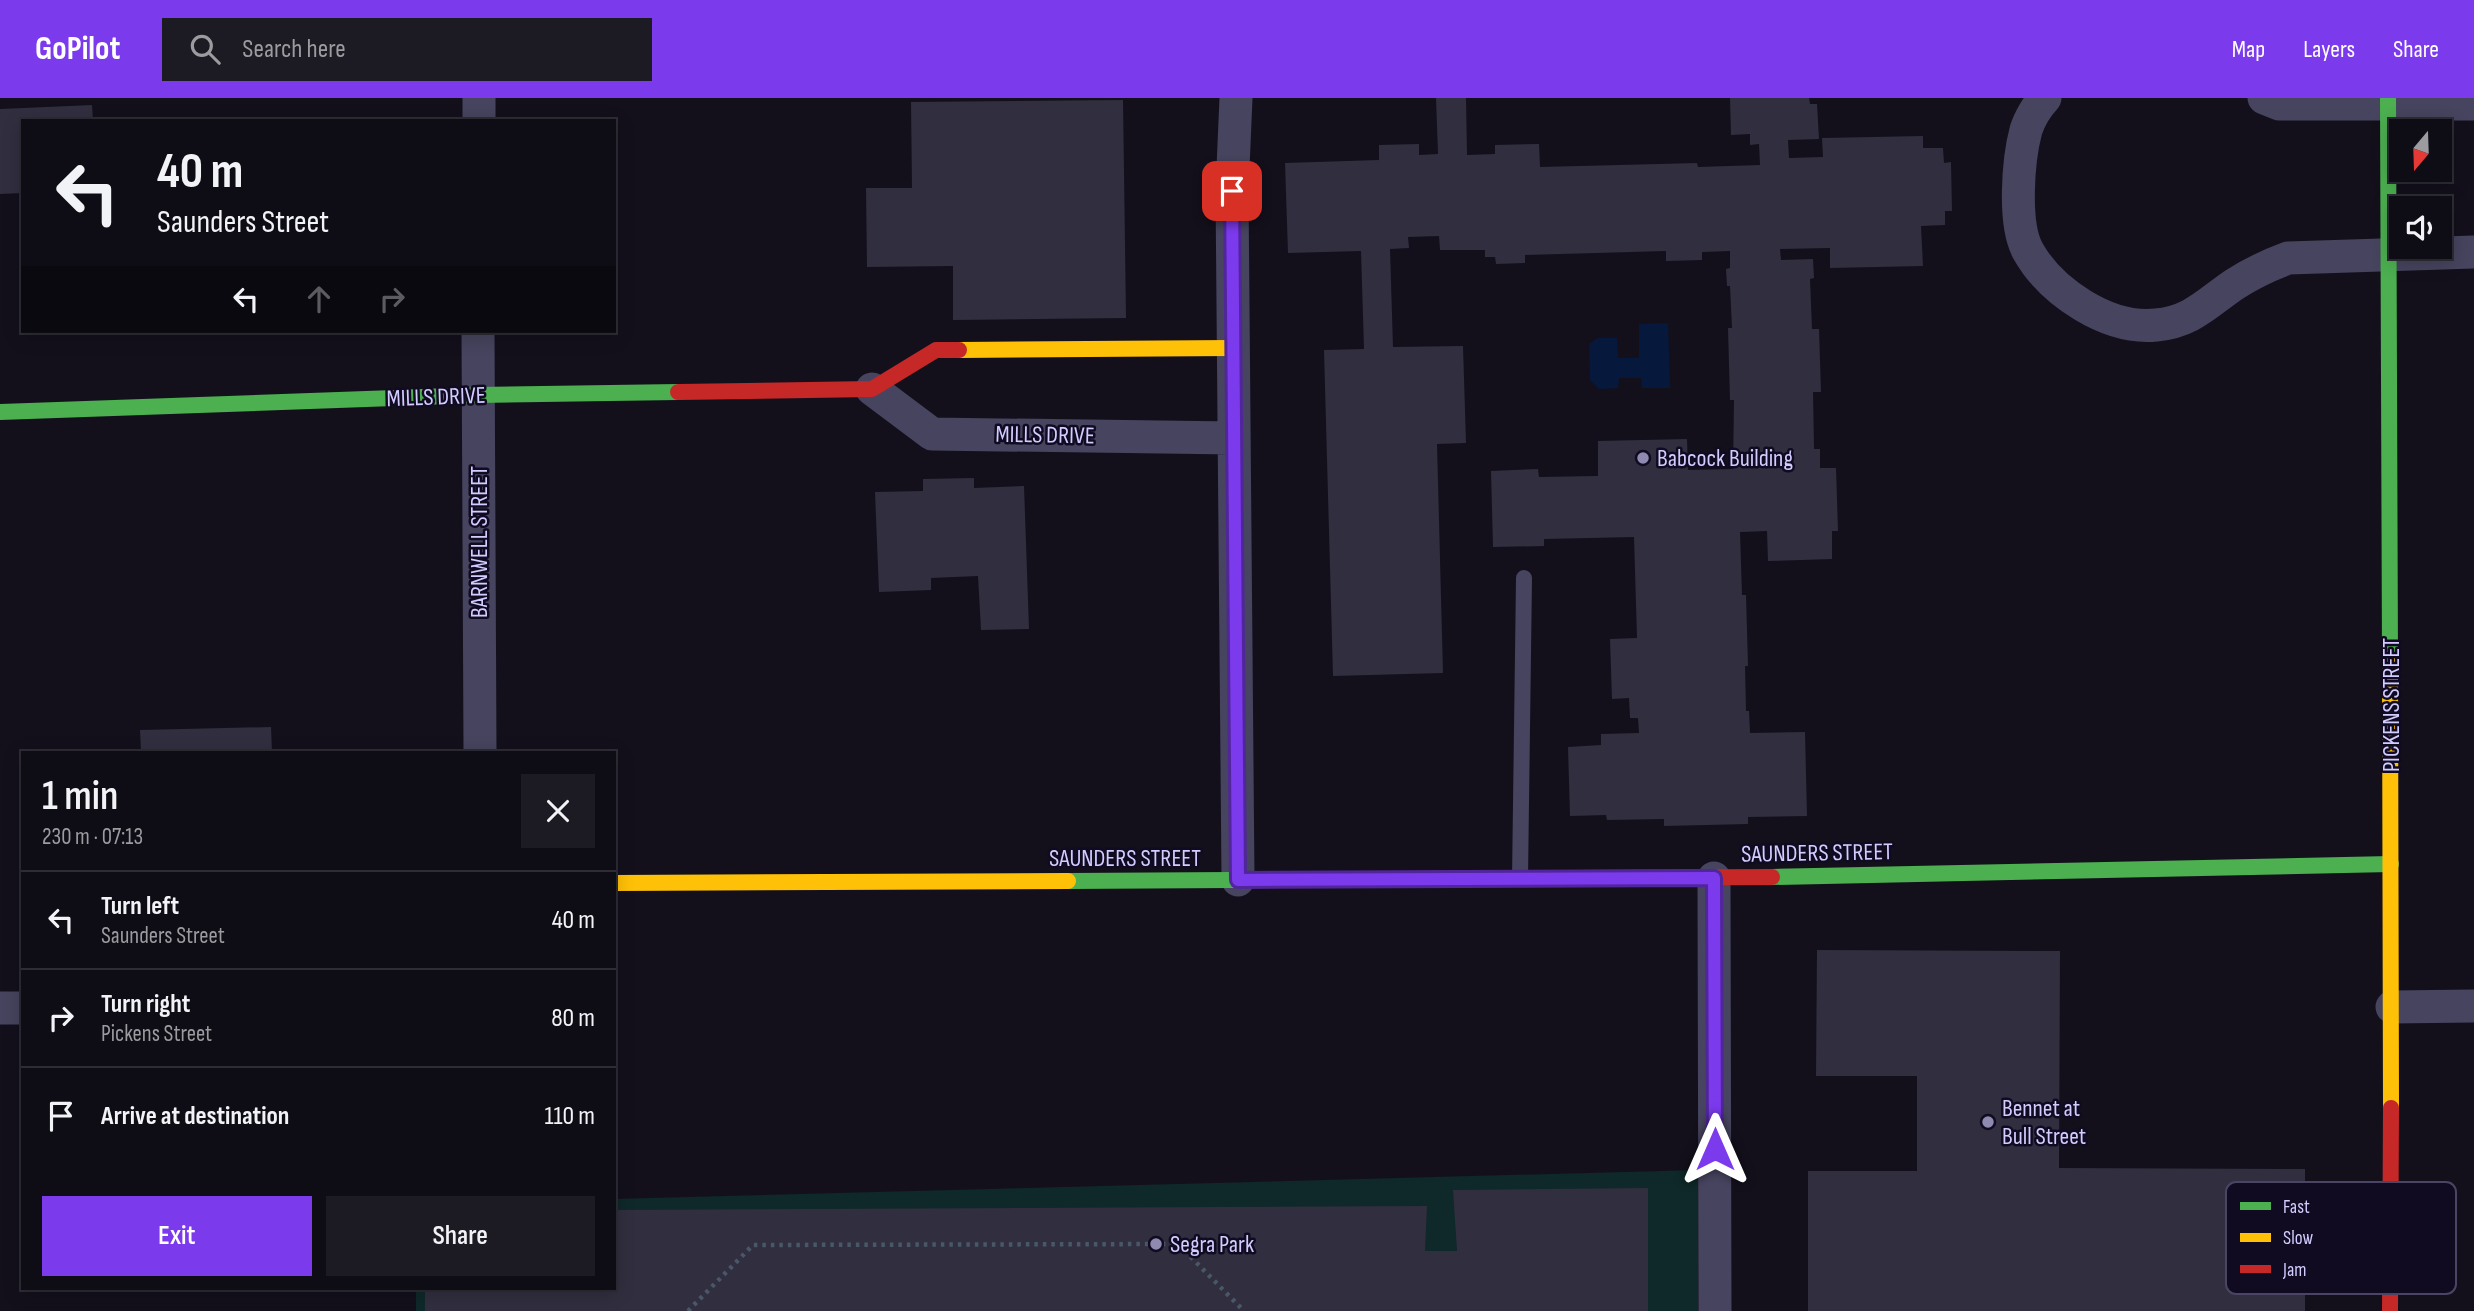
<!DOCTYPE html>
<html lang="en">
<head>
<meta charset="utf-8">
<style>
	body { margin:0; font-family:"Sofia Sans Condensed",sans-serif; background:#1c1a22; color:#f1f3f6; height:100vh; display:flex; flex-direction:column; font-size:26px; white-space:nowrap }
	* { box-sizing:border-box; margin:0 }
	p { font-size:23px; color:#9b9ba0 }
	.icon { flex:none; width:38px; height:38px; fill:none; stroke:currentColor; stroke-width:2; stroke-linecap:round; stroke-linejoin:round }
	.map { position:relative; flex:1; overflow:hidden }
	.sheet { position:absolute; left:21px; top:653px; width:595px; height:539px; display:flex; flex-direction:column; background:#0e0c15; border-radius:0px; box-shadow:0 4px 18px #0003,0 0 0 2px #2e2c34 }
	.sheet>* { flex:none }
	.banner { position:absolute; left:21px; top:21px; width:595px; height:214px; border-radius:0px; box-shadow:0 4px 18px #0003,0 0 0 2px #2e2c34; background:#0e0c15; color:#f1f3f6; overflow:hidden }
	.needle { width:46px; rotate:199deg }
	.tools { position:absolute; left:2389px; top:21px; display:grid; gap:14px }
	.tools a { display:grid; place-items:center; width:63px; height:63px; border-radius:0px; background:#0e0c15; box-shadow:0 4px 18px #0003,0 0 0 2px #2e2c34; font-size:35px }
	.pin { position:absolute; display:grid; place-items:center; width:60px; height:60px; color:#fff; margin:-30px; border-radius:14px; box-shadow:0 4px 10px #0006 }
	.me { position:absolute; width:77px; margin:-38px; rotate:0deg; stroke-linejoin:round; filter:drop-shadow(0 0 5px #0008) }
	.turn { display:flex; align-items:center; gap:24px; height:147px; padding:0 21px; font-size:32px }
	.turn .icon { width:91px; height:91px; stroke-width:2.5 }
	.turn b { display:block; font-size:49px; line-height:60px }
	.lanes { display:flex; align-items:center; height:66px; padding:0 21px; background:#0003; justify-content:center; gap:35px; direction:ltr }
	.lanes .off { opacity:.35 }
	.round { display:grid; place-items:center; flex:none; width:74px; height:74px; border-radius:0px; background:#1c1a22 }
	.summary { display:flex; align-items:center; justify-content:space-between; height:119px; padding:0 21px }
	h1 { font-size:42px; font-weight:600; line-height:52px }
	.primary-button { display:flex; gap:14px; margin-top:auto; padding:14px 21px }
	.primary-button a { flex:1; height:80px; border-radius:0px; background:#7c3aed; color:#fff; font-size:28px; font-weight:600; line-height:80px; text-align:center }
	.primary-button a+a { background:#1c1a22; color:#f1f3f6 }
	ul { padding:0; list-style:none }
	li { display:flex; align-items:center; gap:21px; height:98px; padding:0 21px; border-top:2px solid #2e2c34 }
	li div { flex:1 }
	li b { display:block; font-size:26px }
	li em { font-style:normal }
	header { display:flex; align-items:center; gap:42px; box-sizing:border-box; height:98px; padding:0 35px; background:#7c3aed; color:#fff }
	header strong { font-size:33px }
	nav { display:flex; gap:38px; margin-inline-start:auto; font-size:24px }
	.search { width:490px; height:63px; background:#1c1a22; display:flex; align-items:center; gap:18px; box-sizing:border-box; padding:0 24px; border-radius:0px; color:#9b9ba0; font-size:26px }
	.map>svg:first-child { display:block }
	.green { fill:#0f2829 }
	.water { fill:#06193d }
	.building { fill:#312e3f }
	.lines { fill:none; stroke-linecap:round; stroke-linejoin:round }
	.path { stroke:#485868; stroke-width:4.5; stroke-dasharray:3.5 5; stroke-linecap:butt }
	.lane { stroke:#46445e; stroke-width:16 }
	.street { stroke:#46445e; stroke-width:33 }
	.fast { stroke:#4caf50; stroke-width:16 }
	.slow { stroke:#ffc107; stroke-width:16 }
	.jam { stroke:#c62828; stroke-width:16 }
	.route-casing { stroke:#51269a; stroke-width:18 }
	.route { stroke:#7c3aed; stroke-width:12 }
	.poi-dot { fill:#8f8ab0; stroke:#100b21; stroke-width:2.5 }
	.labels { text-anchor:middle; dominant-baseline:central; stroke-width:5; stroke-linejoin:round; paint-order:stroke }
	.street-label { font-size:24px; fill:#d2ccff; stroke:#100b21 }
	.poi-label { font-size:24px; fill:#d2ccff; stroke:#100b21; text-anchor:start }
	.key { fill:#100b21; stroke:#4a4564; stroke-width:2 }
	.key-label { font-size:19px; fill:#d2ccff }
</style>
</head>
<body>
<header>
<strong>GoPilot</strong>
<div class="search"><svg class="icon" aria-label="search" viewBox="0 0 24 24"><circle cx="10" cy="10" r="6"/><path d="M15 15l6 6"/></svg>Search here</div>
<nav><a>Map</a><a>Layers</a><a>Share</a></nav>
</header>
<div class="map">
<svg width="2474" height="1213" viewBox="0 0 2474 1213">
	<rect width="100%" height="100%" fill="#13101c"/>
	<path class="green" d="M1698,1072V1213H416V1190H614V1101Z"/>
	<path class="water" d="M1668,225L1670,290H1642L1641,280H1619L1618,290L1599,291L1590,282L1589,246L1598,240H1617L1618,260H1639V226Z"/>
	<path class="building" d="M1436,0H1466L1467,57L1495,56V47L1539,46L1540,69L1697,65L1698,69L1760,67L1759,46L1750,47V36L1731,37L1730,0H1809L1810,6H1817L1819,41L1788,42L1789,60L1823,59L1822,40L1923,38V50H1943L1944,65L1951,64L1952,113H1945V127L1921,128L1923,168L1830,170V150L1780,151L1781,162L1813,161L1814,180L1810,181L1812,231H1819L1821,294H1813L1814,351H1820V370H1836L1838,433H1832V461L1768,463L1767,433L1740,434L1742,497H1746L1748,568H1745L1746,613H1749L1750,635L1805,634L1807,718L1748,719V726L1664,728V721L1607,722L1606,717L1570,718L1568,649L1601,647V636L1639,635L1638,620H1630L1629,600L1612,601L1610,541L1637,540L1634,439L1544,441V448L1493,449L1491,373L1538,371L1539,379L1598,378V343L1687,341L1688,372L1733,371L1734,302H1730L1728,230H1732L1730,188H1727L1726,171L1730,170V153L1702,154V162L1666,163V153L1525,157V165L1496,166L1495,159H1485V152H1440L1439,138L1408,139L1409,150L1390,151L1393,249L1463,248L1466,345L1437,346L1443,575L1333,578L1324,252L1364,251L1361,153L1288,155L1285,65L1379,62V47L1419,46V57L1438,56Z
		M1123,2L1126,220L953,222V168L867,169L866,90H912L911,4Z
		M92,7L93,23H23V95L0,96V11Z
		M974,380V390L1024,388L1029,531L981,532L978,478L931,480V492L879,494L875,394L923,393V381Z
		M271,629L272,654H141L140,632Z
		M1817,852L2060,853L2059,1070L2305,1071V1213H1808V1073H1917V978H1816Z
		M1648,1090V1213H425V1190H614V1112L1427,1108L1425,1153H1457L1453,1092Z"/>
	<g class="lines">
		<path class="path" d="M688,1213L753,1147L1178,1146L1244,1213"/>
		<path class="lane" d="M1520,781L1524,480"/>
		<path class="street" d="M1236,0L1232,93L1238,782
			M2045,0C2037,8 2029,22 2026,32C2018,62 2013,126 2028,153C2051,194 2108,232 2156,227C2192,224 2208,204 2235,186C2252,175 2269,167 2288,160L2474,154
			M2264,0L2279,6H2474
			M479,23V0
			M478,233L480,654
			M872,291L932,336L1234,340
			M1714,780L1715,1213
			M2392,909L2474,908
			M0,910H23"/>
		<path class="fast" d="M2388,0L2390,561
			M0,314L478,297L678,294
			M1772,779L2391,766
			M1068,783L1401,781"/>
		<path class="slow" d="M959,252L1233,250
			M2390,561L2391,1010
			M614,785L1068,783"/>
		<path class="jam" d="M678,294L872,291L936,252H959
			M1401,781L1772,779
			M2390,1213L2391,1010"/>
	</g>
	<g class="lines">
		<defs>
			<path id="route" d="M1232,93L1238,782L1714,780L1715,1051"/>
		</defs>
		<use href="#route" class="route-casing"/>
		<use href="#route" class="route"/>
	</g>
	<g class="poi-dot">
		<circle cx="1643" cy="360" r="7"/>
		<circle cx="1988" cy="1024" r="7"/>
		<circle cx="1156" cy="1146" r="7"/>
	</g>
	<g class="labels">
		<g class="street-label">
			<text transform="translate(436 299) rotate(-2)">MILLS DRIVE</text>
			<text transform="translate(1045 337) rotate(1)">MILLS DRIVE</text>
			<text transform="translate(479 444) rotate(-90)">BARNWELL STREET</text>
			<text transform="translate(2391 607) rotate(-90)">PICKENS STREET</text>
			<text transform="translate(1817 755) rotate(-1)">SAUNDERS STREET</text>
			<text x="1125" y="760">SAUNDERS STREET</text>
		</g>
		<g class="poi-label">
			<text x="1657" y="360">Babcock Building</text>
			<text x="2002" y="1010">Bennet at<tspan x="2002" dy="28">Bull Street</tspan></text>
			<text x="1170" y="1146">Segra Park</text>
		</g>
	</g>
	<rect x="2226" y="1084" width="230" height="112" rx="10" class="key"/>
	<rect x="2240" y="1104" width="31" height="8" fill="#4caf50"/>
	<rect x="2240" y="1135" width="31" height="9" fill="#ffc107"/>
	<rect x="2240" y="1167" width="31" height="8" fill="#c62828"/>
	<g class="key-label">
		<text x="2283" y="1115">Fast</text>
		<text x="2283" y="1146">Slow</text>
		<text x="2283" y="1178">Jam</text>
	</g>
</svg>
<div class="tools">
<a><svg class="needle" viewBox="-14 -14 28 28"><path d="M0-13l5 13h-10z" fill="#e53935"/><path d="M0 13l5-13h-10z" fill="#9b9ba0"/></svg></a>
<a><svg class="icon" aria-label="sound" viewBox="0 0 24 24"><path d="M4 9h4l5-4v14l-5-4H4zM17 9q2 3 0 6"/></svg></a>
</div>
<div class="pin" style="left:1232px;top:93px;background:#d93025"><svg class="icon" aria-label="arrive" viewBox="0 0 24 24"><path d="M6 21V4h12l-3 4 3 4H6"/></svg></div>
<svg class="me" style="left:1715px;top:1051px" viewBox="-20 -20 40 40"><path d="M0-17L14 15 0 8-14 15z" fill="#7c3aed" stroke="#fff" stroke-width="4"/></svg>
<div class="banner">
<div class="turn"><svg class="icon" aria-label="left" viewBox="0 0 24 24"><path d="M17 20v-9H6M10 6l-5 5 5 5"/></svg><div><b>40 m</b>Saunders Street</div></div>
<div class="lanes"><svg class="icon" aria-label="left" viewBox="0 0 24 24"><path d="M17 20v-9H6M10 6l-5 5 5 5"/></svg><svg class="icon off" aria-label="ahead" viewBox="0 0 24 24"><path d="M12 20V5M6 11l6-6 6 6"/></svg><svg class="icon off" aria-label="right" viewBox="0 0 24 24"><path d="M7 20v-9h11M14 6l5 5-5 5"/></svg></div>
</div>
<section class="sheet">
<div class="summary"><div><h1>1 min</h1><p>230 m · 07:13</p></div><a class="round"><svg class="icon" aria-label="close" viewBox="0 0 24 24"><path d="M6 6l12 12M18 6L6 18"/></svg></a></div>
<ul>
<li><svg class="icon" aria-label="left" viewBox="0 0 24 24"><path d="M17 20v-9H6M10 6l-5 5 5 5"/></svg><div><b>Turn left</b><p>Saunders Street</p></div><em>40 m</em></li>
<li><svg class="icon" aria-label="right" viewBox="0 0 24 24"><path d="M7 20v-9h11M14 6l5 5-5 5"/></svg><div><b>Turn right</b><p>Pickens Street</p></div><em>80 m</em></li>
<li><svg class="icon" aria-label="arrive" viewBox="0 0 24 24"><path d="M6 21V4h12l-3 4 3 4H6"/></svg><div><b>Arrive at destination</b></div><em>110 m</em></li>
</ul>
<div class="primary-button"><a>Exit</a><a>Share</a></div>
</section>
</div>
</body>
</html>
